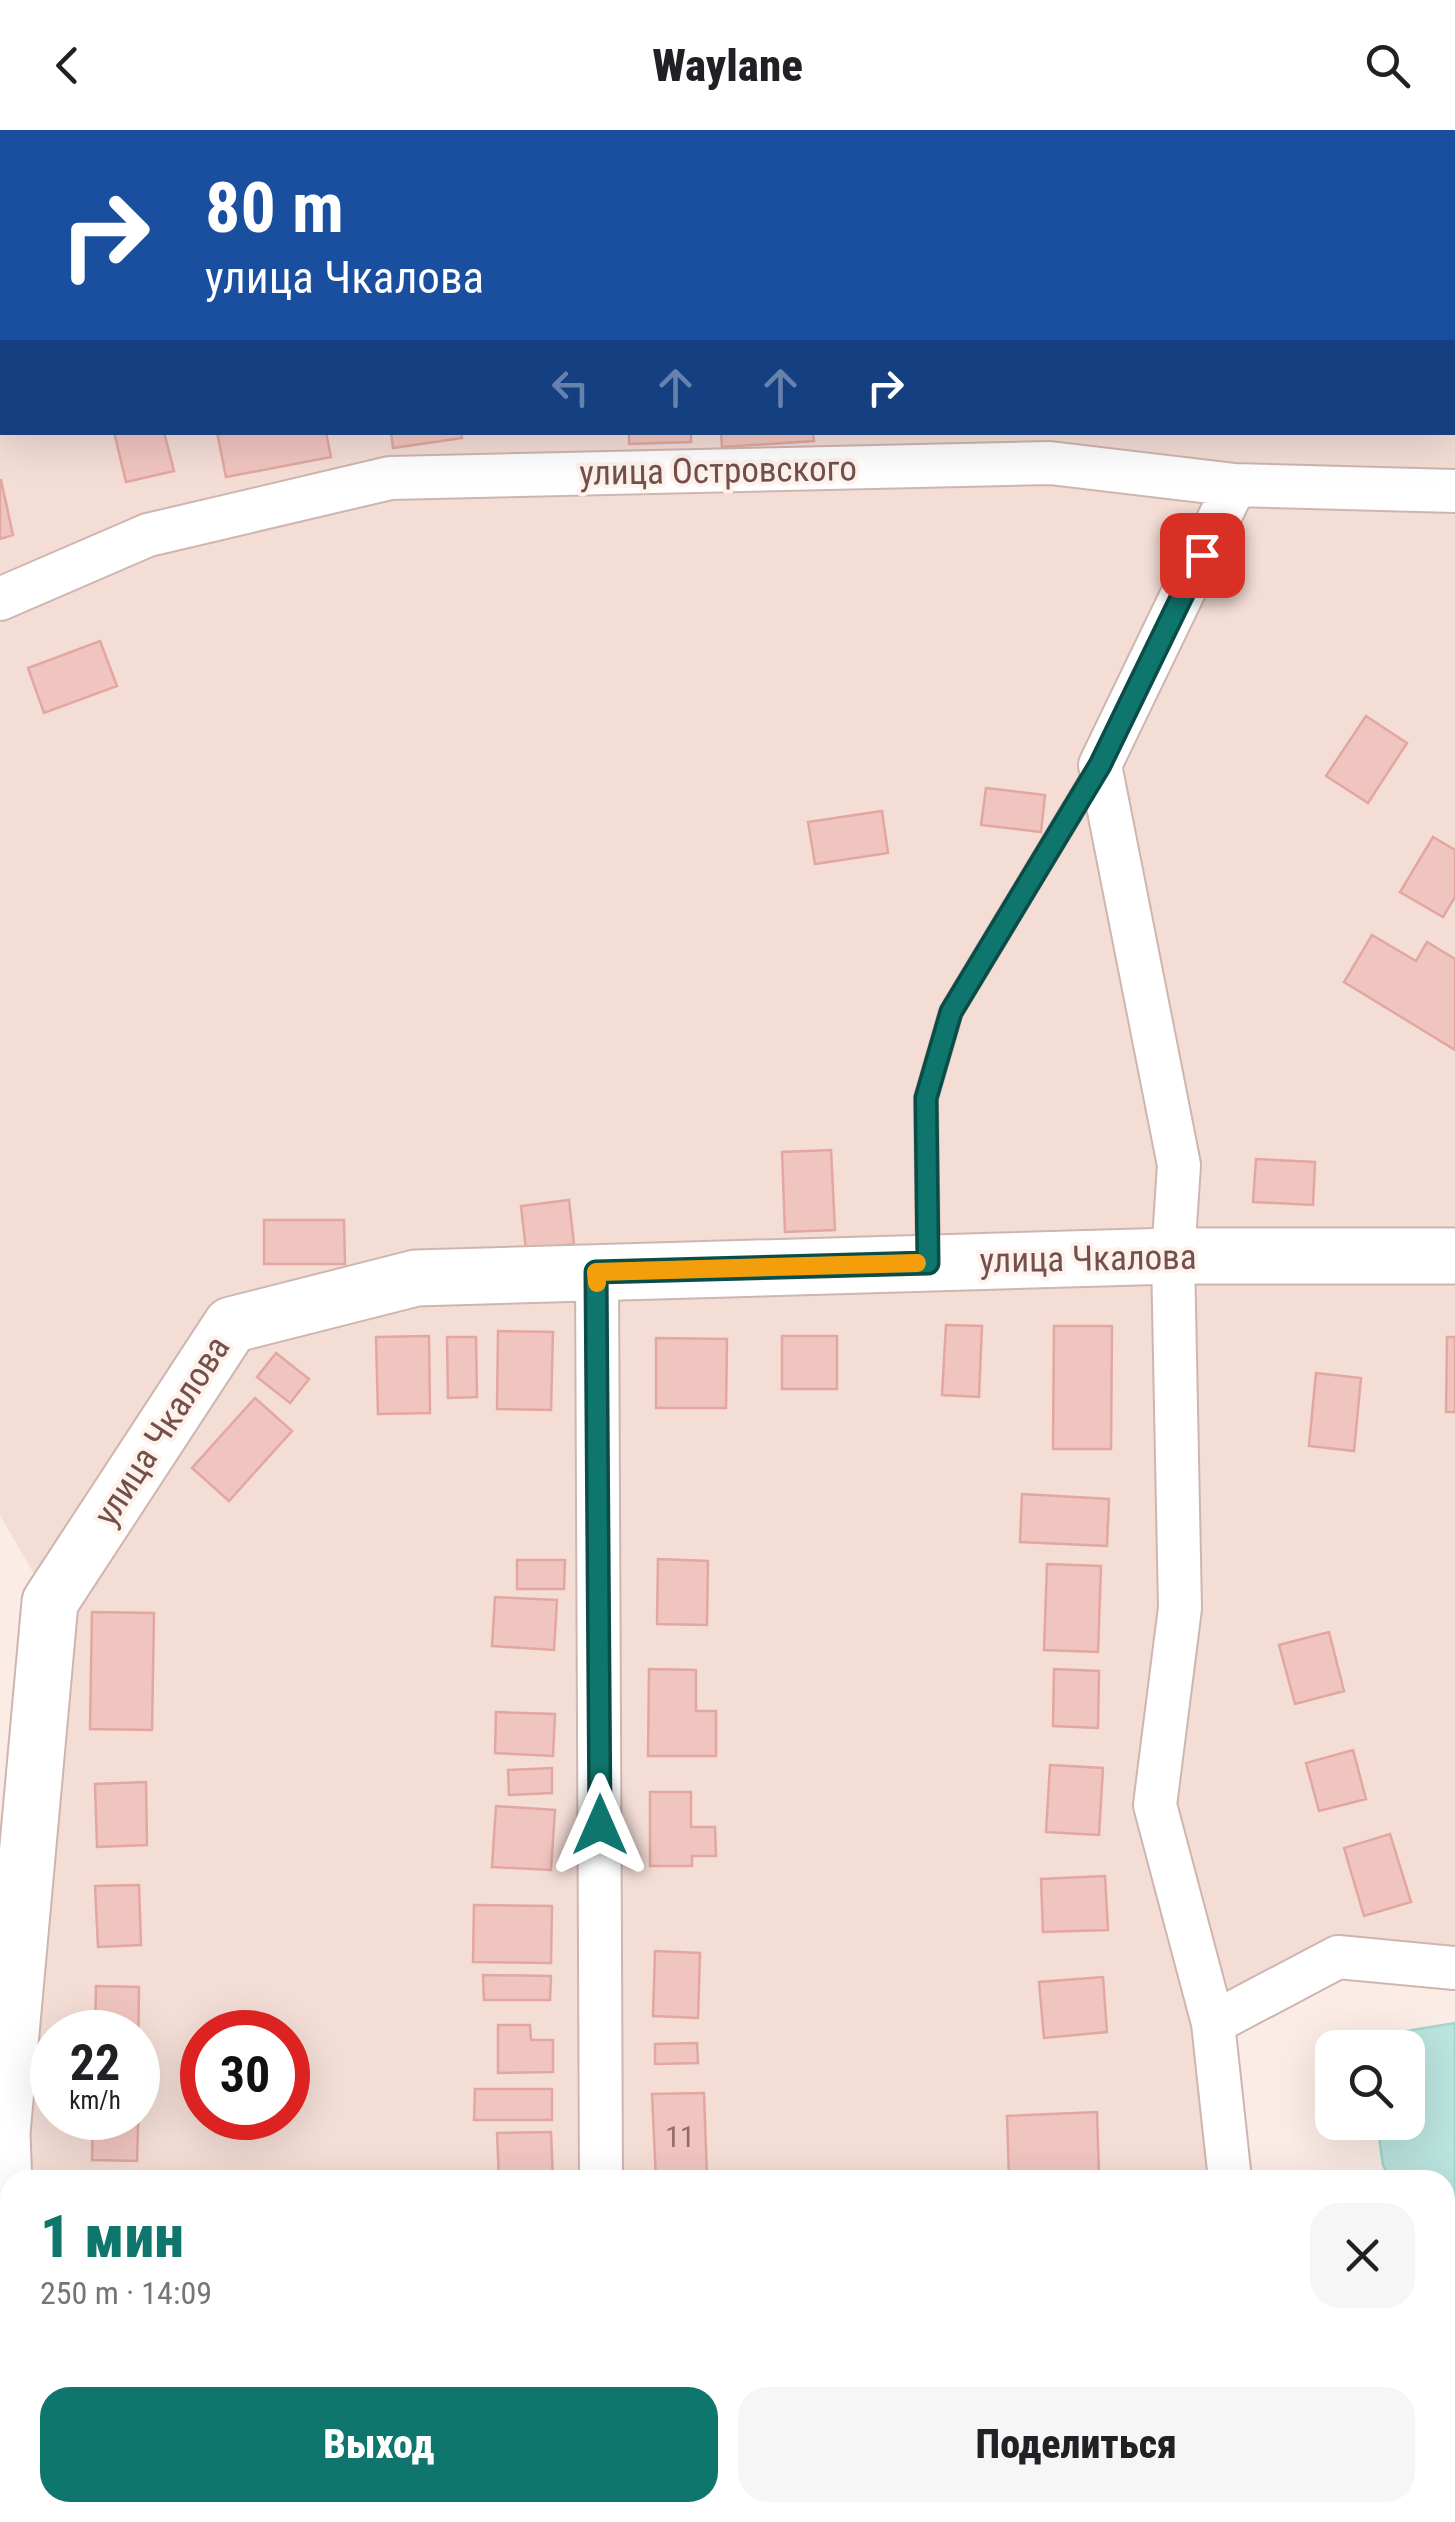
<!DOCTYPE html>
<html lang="ru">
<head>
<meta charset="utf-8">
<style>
	body { margin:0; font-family:"Roboto Condensed",sans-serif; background:#f6f6f6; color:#202124; height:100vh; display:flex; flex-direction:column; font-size:38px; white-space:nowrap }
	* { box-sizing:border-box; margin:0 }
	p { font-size:32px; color:#757577 }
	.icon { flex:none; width:55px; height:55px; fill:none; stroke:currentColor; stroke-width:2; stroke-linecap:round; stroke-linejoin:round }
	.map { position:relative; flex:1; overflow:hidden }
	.sheet { position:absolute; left:0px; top:2040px; width:1455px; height:352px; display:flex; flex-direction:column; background:#fff; border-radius:30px 30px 0 0; box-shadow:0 10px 40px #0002 }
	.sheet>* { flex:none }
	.top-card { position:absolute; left:0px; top:0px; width:1455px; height:305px; box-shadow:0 10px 40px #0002; background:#1a4fa0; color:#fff; overflow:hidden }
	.tools { position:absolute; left:1315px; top:1900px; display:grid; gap:20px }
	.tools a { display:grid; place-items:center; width:110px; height:110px; border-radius:20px; background:#fff; box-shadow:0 10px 40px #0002; font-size:50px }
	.speed { position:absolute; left:30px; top:1880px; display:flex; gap:20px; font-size:50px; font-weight:700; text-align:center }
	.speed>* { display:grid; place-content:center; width:130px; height:130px; border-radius:50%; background:#fff; box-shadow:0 10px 40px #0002; line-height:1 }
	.speed small { font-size:25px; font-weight:400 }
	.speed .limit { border:15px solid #d22; background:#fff; color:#111 }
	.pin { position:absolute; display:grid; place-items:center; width:85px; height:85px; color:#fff; margin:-42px; border-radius:20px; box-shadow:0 5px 15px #0006 }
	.me { position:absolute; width:110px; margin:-55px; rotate:0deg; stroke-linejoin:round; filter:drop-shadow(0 0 8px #0008) }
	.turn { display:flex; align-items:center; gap:35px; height:210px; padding:0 40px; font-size:45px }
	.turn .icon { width:130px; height:130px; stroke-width:2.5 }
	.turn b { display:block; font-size:70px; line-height:85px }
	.lanes { display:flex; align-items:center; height:95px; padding:0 40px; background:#0003; justify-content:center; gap:50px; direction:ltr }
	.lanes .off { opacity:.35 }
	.round { display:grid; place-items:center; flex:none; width:105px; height:105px; border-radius:30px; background:#f6f6f6 }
	.summary { display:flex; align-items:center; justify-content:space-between; height:170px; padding:0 40px }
	h1 { font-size:60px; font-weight:800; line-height:75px; color:#0f766e }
	.cta { display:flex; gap:20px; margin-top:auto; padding:20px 40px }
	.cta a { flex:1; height:115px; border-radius:30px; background:#0f766e; color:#fff; font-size:40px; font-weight:800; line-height:115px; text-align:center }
	.cta a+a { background:#f6f6f6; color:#202124 }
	header { display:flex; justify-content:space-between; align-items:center; height:130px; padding:0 40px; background:#fff; font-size:45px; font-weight:800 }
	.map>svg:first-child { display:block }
	.residential { fill:#f3ddd5; fill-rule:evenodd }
	.water { fill:#bbe4df; stroke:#a2d6cf; stroke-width:2.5 }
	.building { fill:#f0c5bf; stroke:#e2a7a0; stroke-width:2.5 }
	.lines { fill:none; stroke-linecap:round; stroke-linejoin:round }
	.service-casing { stroke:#cfb5b0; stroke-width:26 }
	.minor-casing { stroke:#cfb5b0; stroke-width:46 }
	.tertiary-casing { stroke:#cfb5b0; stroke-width:59 }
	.service { stroke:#fff; stroke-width:22 }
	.minor { stroke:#fff; stroke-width:42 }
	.tertiary { stroke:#fff; stroke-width:55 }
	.route-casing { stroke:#0a4d48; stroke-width:25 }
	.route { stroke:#0f766e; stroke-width:18 }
	.slow { stroke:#f59e0b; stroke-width:18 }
	.labels { text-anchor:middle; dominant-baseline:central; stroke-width:8; stroke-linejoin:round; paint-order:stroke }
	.number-label { font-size:30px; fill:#936c69 }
	.street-label { font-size:35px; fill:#744f4c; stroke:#fef2ec }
</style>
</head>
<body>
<header><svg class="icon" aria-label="back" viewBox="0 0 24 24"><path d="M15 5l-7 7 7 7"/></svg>Waylane<svg class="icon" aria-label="search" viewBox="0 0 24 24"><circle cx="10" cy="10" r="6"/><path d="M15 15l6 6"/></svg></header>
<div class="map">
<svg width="1455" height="2392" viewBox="0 0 1455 2392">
	<rect width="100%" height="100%" fill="#fbede6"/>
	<path class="residential" d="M0,0H1455V1838L1338,1828L1213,1893L1230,2050H10L50,1472L0,1385ZM2,2H1452V302H2ZM52,1902H138V1988H52ZM202,1902H288V1988H202Z
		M132,2383H642L600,2392H137Z"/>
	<path class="water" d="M1455,1893V2163L1445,2145V2050H1391L1383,2035L1377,1993L1408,1992V1918L1387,1917L1395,1903Z
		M878,2382L1042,2383L1049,2392H876Z"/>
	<path class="building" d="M114,302H164L174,341L126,352Z
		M217,302H326L331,327L226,347Z
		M391,302H461L462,308L393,318Z
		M629,302H691V312L629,314Z
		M721,302H813L814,311L722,317Z
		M1,350L13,405L0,409V350Z
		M100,511L117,556L44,583L28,538Z
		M1366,586L1407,613L1368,673L1326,646Z
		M986,658L1045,665L1041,702L981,695Z
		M882,681L888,723L815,734L808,692Z
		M1433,707L1455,720V767L1443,787L1400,762Z
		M1372,805L1416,831L1427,812L1455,829V920L1344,852Z
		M831,1020L835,1100L785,1102L782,1022Z
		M1256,1029L1315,1032L1313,1075L1253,1072Z
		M569,1070L574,1114L526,1120L521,1076Z
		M264,1090H344L345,1134H264Z
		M946,1195L982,1196L979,1267L942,1265Z
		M1054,1196H1112L1111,1319H1053Z
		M498,1201L553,1202L551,1280L497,1279Z
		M429,1206L430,1283L378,1284L376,1207Z
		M782,1206H837V1259H782Z
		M447,1207H476L477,1267L448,1268Z
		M1447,1207H1455V1282H1446Z
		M656,1208L727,1209L726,1278H656Z
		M276,1223L309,1249L290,1273L257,1247Z
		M1316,1243L1361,1248L1354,1321L1309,1316Z
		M255,1268L292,1301L229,1371L192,1338Z
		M1022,1364L1109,1369L1107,1416L1020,1412Z
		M658,1429L708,1431L707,1495L657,1494Z
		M517,1430H565L564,1459H517Z
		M1047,1434L1101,1436L1098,1522L1044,1520Z
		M495,1467L557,1470L554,1520L492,1516Z
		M92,1482L154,1483L152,1600L90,1599Z
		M1329,1502L1344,1561L1295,1574L1279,1515Z
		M649,1539L696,1540V1581H716V1626H648Z
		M1054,1539L1099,1541L1098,1598L1053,1596Z
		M496,1582L555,1584L553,1626L495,1623Z
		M1353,1620L1366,1669L1319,1681L1306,1633Z
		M1050,1635L1103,1638L1099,1705L1046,1702Z
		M552,1638V1663L509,1665L508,1640Z
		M146,1652L147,1715L97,1717L95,1654Z
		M650,1662H691V1697H715L716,1726H692V1736H650Z
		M496,1676L555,1680L551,1740L492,1737Z
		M1390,1704L1411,1772L1364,1786L1344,1718Z
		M1105,1746L1108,1800L1043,1802L1041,1749Z
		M139,1755L141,1815L98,1817L95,1756Z
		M474,1775L552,1776L551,1833L473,1832Z
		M655,1821L700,1823L698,1888L653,1886Z
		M483,1845L551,1846L550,1870H484Z
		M1103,1847L1107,1902L1044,1908L1039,1852Z
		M96,1856L139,1857L138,1927V1902H95Z
		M498,1895H530L531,1910H553V1942L498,1943Z
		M697,1913L698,1933L655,1934V1914Z
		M475,1959H552V1990H474Z
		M704,1963L707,2047L656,2050L652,1964Z
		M139,1967L137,2031L92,2030L93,1988H138Z
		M1097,1982L1099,2045L1009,2048L1007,1986Z
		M551,2002L553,2050H499L497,2003Z"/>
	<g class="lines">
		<defs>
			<path id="service" d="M928,1133L926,968L951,882L1098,638
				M1225,2392L1232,2382"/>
			<path id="minor" d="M0,469L148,405L390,348L1050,333L1235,355L1455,361
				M597,1142L601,2050
				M1213,1893L1338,1827L1455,1838
				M1230,2050L1213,1893L1155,1675L1180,1478L1173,1126L1179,1035L1100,635L1235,355
				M603,2382V2390L642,2382
				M1340,2382L1360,2392"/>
			<path id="tertiary" d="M10,2141L7,2133L2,2003L50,1472L231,1195L416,1148L1173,1126H1455
				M132,2382L137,2392
				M600,2392L603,2390"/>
		</defs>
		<use href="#service" class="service-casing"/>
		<use href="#minor" class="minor-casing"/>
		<use href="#tertiary" class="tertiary-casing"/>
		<use href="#service" class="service"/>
		<use href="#minor" class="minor"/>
		<use href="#tertiary" class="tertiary"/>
	</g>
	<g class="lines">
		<defs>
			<path id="route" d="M600,1695L596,1142L928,1133L926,968L951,882L1100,635L1202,425"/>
		</defs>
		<use href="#route" class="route-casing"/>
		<use href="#route" class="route"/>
		<path class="slow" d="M597,1153L596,1142L917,1133"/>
	</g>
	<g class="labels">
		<g class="number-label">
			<text x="680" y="2006">11</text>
		</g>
		<g class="street-label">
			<text transform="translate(718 341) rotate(-1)">улица Островского</text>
			<text transform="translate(1088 1129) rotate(-1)">улица Чкалова</text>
			<text transform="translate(162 1301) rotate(-57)">улица Чкалова</text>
		</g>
	</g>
</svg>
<div class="tools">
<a><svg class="icon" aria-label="search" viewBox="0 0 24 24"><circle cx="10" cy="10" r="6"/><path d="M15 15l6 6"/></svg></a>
</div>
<div class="speed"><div>22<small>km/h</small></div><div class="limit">30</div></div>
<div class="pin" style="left:1202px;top:425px;background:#d93025"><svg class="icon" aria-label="arrive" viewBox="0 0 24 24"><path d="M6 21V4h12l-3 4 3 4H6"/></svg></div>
<svg class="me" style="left:600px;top:1695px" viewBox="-20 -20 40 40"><path d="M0-17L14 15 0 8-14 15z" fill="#0f766e" stroke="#fff" stroke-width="4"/></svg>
<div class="top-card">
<div class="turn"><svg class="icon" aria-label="right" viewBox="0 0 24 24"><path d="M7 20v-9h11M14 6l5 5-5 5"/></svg><div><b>80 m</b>улица Чкалова</div></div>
<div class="lanes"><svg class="icon off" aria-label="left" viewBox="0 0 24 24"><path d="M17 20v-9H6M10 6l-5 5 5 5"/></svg><svg class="icon off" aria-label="ahead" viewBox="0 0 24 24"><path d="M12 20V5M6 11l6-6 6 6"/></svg><svg class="icon off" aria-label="ahead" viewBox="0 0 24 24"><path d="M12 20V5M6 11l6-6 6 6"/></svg><svg class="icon" aria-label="right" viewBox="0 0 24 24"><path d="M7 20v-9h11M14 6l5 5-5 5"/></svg></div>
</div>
<section class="sheet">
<div class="summary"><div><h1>1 мин</h1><p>250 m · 14:09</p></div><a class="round"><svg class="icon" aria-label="close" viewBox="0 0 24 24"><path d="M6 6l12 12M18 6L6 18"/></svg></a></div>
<div class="cta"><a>Выход</a><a>Поделиться</a></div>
</section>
</div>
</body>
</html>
